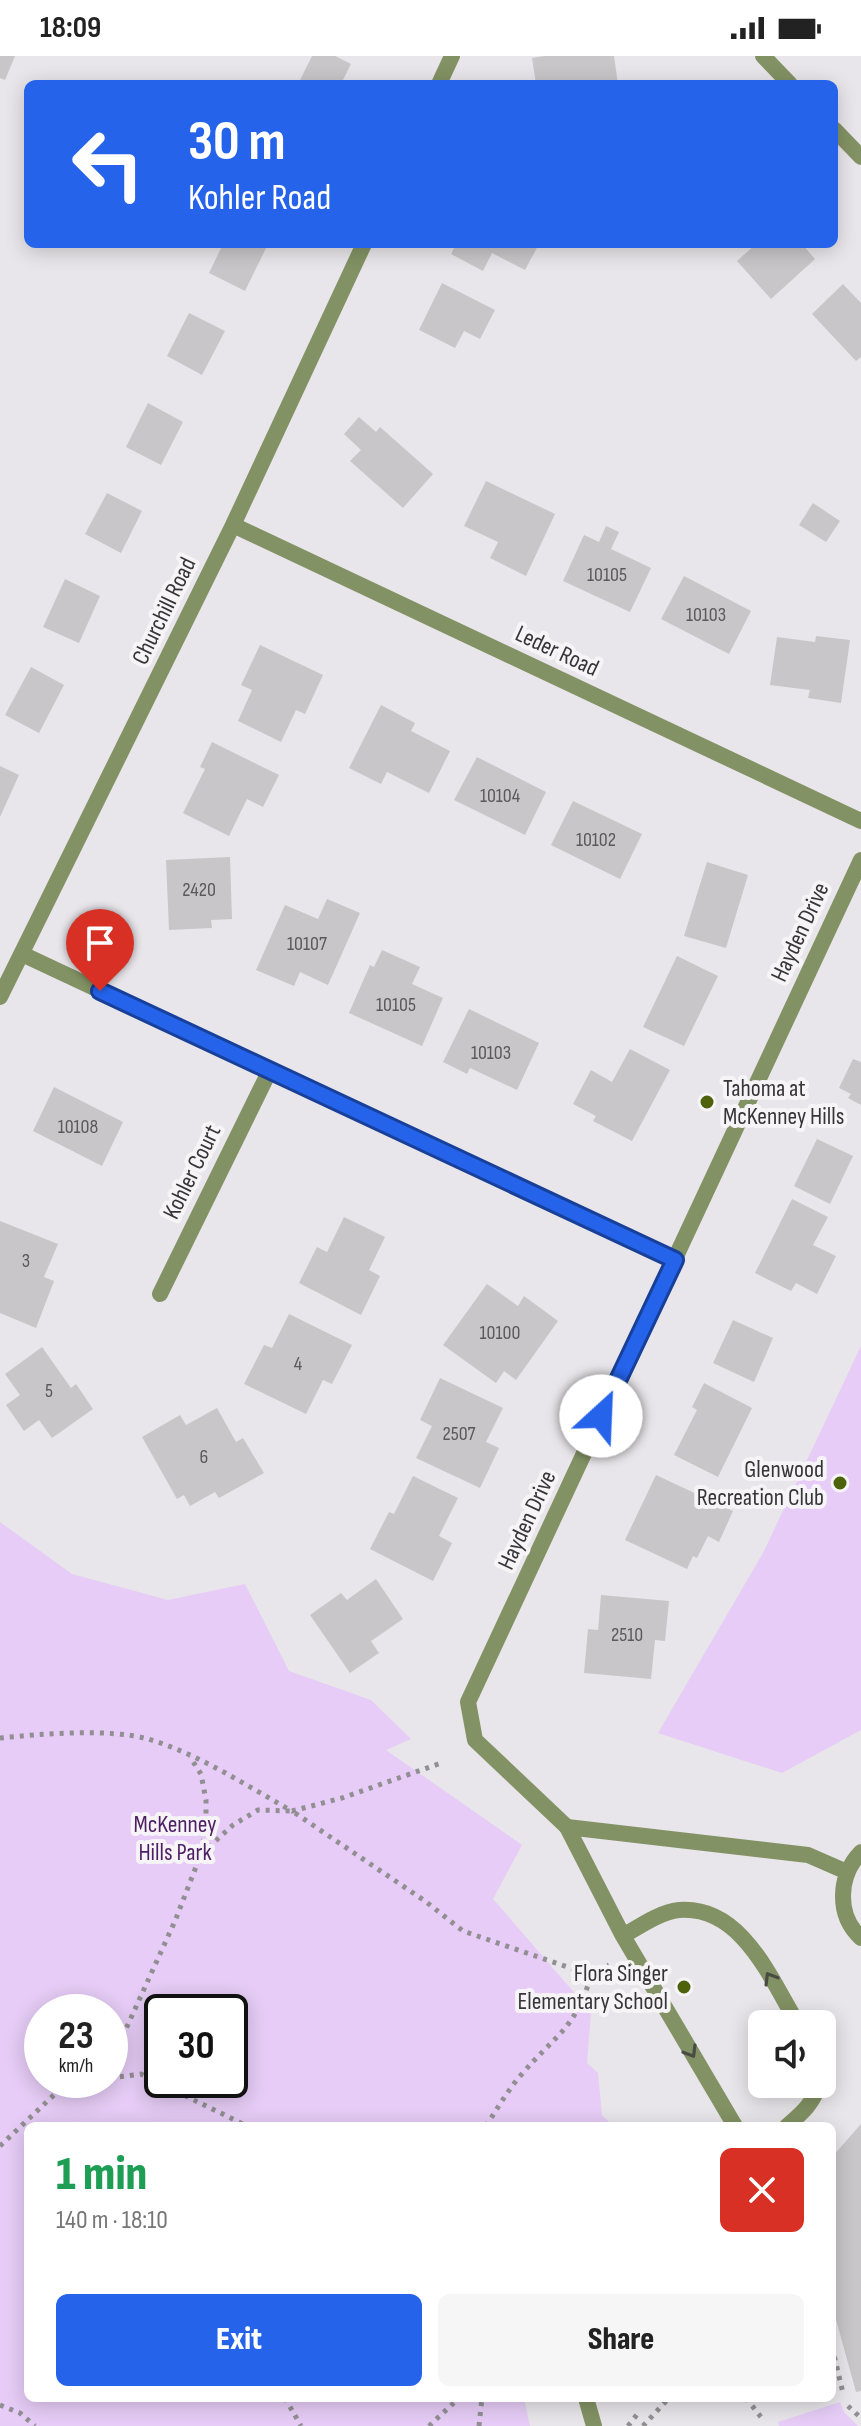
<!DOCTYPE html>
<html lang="en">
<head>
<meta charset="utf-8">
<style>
	body { margin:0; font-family:"Sofia Sans Condensed",sans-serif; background:#f6f6f6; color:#222; height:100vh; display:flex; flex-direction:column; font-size:30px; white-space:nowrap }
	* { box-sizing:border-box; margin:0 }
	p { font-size:26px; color:#767676 }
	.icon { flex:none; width:44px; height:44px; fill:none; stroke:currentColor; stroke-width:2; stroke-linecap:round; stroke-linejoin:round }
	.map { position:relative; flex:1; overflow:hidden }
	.side { position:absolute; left:24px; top:2066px; width:812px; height:280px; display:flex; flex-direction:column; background:#fff; border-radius:12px; box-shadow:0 4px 20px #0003 }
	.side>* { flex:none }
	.guide { position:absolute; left:24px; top:24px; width:814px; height:168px; border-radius:12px; box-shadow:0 4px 20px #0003; background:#2563eb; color:#fff; overflow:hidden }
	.fabs { position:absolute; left:748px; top:1954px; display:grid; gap:16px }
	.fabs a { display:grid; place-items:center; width:88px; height:88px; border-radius:12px; background:#fff; box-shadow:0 4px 20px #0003; font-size:40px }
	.speed { position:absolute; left:24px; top:1938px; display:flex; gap:16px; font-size:40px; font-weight:700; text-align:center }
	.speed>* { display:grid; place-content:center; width:104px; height:104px; border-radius:50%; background:#fff; box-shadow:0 4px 20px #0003; line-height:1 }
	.speed small { font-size:20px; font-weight:400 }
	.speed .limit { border:4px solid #111; border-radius:12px; background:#fff; color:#111 }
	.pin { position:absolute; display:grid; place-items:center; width:68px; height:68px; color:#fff; margin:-82px -34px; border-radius:50% 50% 50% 0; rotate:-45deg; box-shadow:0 0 8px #0007 }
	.pin .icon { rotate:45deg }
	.me { position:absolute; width:88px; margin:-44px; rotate:25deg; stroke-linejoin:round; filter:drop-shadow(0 0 6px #0008) }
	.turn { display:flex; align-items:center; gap:28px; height:168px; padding:0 32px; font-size:36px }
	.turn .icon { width:104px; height:104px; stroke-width:2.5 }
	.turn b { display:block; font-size:56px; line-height:68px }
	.round { display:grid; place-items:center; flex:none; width:84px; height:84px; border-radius:12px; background:#f6f6f6 }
	.headline { display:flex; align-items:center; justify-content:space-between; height:136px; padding:0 32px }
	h1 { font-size:48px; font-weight:800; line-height:60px; color:#1e9e55 }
	.action { display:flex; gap:16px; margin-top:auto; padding:16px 32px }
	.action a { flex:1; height:92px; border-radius:12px; background:#2563eb; color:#fff; font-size:32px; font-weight:800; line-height:92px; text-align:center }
	.action a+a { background:#f6f6f6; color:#222 }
	.status { display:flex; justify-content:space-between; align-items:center; height:56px; padding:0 40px; background:#fff; direction:ltr }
	.status svg { height:22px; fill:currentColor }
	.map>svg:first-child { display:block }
	.green { fill:#e6ccf6; fill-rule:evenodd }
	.building { fill:#c8c6c9 }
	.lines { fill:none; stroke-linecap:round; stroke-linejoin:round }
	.path { stroke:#918f92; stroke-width:5; stroke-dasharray:4 6; stroke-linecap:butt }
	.service { stroke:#839264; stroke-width:16 }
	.minor { stroke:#839264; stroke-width:16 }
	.tertiary { stroke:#839264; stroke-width:16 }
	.oneway { stroke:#494c42 }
	.route-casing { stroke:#184099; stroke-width:20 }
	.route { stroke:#2563eb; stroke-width:14 }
	.poi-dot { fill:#4e620b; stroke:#f6f4f7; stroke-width:3 }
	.labels { text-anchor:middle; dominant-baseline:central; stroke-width:8; stroke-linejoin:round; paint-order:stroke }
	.number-label { font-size:20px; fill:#5a595c }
	.street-label { font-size:24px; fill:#363537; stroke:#f6f4f7 }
	.poi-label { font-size:24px; fill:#363537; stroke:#f6f4f7; text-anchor:end }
	.park-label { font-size:24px; fill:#4d1f64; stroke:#f6f4f7 }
</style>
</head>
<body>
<div class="status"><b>18:09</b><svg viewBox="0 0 49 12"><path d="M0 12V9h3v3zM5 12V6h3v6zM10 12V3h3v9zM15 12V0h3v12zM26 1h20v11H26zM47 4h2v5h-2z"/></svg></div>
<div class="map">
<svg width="861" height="2370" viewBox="0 0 861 2370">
	<rect width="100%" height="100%" fill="#e8e6ea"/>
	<path class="green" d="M861,1290V1674L782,1717L658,1677L763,1497Z
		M0,1466L72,1518L168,1544L245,1528L289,1615L371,1644L411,1683L386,1694L522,1789L493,1843L591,1956L587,2007L598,2017L602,2059L613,2070H28V2342H524L530,2370H0ZM42,1956H110V2024H42ZM162,1956H230V2024H162Z
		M840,2346L844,2356L858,2370H779L778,2366Z"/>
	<path class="building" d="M0,0H15L5,24L0,22Z
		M312,0H335L351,8L341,28H298Z
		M545,0H614L618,28H536L532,2Z
		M223,188H268L245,235L209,217Z
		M456,188H539L525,214L492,197L483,215L451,198Z
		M756,188H802L815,203L771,243L737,205Z
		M442,227L495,254L480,283L464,275L455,292L419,274Z
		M843,228L861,247V301L856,305L812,258Z
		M189,257L225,275L202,319L167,300Z
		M148,347L183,366L161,409L126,391Z
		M359,361L376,376L380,371L433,418L403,452L350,405L361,394L344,378Z
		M486,425L555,458L526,520L490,502L498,486L464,470Z
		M107,437L142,455L121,497L85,478Z
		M813,447L840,465L826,486L799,469Z
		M606,470L619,476L611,493L651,512L630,556L563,525L584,479L599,486Z
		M684,520L751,555L729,598L661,563Z
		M65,523L100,540L79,587L43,571Z
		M816,580L850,584L841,647L808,642L810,634L770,629L777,581L815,586Z
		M260,589L323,619L305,658L296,654L281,686L238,665L252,634L241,629Z
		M31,611L64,629L39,677L5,659Z
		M381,649L415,667L411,675L450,695L429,737L387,716L381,728L349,712Z
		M212,686L279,719L263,751L247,743L229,780L183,757L205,713L200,711Z
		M477,701L546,736L525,779L454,744Z
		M0,710L19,719L0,761Z
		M573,745L642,778L620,823L551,789Z
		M230,801L232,863L211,864L212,872L169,874L166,804Z
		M707,806L748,819L726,892L684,880Z
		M327,843L360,857L328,929L300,916L294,930L256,914L285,849L318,863Z
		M382,894L420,911L412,928L443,942L422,990L349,957L370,909L374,911Z
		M677,900L718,920L684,990L643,971Z
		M469,953L539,987L517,1034L470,1012L467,1018L443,1006Z
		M630,993L670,1014L632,1085L593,1065L596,1060L573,1048L591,1014L612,1026Z
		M853,1003L861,1006V1049L848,1042L851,1038L839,1032Z
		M54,1031L123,1066L102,1110L33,1075Z
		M817,1083L853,1100L830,1148L794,1130Z
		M792,1143L828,1161L813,1189L836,1200L817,1238L796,1227L791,1235L755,1217Z
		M344,1161L385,1181L369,1214L380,1220L361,1259L299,1227L317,1191L327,1196Z
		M0,1165L58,1188L44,1221L54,1225L36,1272L0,1257Z
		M487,1228L518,1250L524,1240L558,1265L516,1324L504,1315L496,1327L443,1289Z
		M289,1258L352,1289L332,1328L323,1324L306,1358L244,1328L264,1289L272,1292Z
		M733,1264L773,1282L754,1326L713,1307Z
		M42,1291L71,1332L76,1328L93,1353L52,1382L39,1364L24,1375L6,1349L20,1339L5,1318Z
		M440,1322L503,1352L486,1386L499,1392L480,1432L416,1402L432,1370L420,1364Z
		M704,1327L752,1352L718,1421L674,1399L697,1354L692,1351Z
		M217,1352L236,1386L243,1382L264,1417L219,1442L215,1436L190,1450L184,1439L177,1443L142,1381L180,1359L186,1369Z
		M656,1419L733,1455L719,1486L708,1480L697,1502L693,1500L687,1513L625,1484Z
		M413,1420L458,1442L439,1480L452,1487L433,1525L370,1493L389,1456L394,1458Z
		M376,1523L403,1563L371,1585L379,1597L350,1617L310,1559L341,1537L347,1544Z
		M601,1539L669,1545L665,1585L655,1584L651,1623L584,1617L588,1573L598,1574Z
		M861,2068V2335L856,2336L832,2249V2101Z"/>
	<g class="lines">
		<path class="path" d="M0,1682C42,1678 108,1672 148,1683C199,1698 245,1729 292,1755L342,1742L444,1706
			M201,1798L233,1769L258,1754L292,1755L425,1845L463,1875L591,1919L609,1909
			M110,2008L175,1865L201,1798L206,1771V1744L201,1718L190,1701
			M110,2022L141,2018L247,2070
			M486,2070C497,2053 508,2034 521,2019C555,1979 576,1973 591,1919
			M0,2090L55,2038L78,2028L100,2024
			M832,2291L843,2337
			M285,2342L301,2370
			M746,2342L761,2361
			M0,2349L20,2357L35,2370
			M848,2350L861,2362
			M429,2370L459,2342
			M479,2370L482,2342
			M628,2370L639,2356
			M643,2370L669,2342"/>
		<path class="service" d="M567,1771L623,1880L735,2070
			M567,1771L808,1799L847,1816
			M861,1796C838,1820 836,1859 861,1882
			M623,1880C640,1870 660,1856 679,1854C742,1849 771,1924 798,1968
			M787,2070C802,2057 813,2048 819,2028
			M586,2342L594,2370"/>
		<path class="minor" d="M439,28L452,0
			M233,469L861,765
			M22,898L675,1204
			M0,941L233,469L364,188
			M160,1238L269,1016
			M567,1771L475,1684L468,1646L861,804"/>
		<path class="tertiary" d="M763,0L790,28
			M834,73L861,101"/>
	</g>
	<defs><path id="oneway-chevron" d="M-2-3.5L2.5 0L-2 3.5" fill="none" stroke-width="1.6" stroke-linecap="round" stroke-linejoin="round" transform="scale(2)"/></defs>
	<g class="oneway">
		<use href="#oneway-chevron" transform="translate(770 1922) rotate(-121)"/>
		<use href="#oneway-chevron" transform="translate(691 1996) rotate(59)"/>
	</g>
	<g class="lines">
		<defs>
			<path id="route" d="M100,935L675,1204L601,1360"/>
		</defs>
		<use href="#route" class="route-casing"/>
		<use href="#route" class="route"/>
	</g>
	<g class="poi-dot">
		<circle cx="707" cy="1046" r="8"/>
		<circle cx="840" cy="1427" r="8"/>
		<circle cx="684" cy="1931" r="8"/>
	</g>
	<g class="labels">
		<g class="number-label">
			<text x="607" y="519">10105</text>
			<text x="706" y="559">10103</text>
			<text x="500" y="740">10104</text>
			<text x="596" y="784">10102</text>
			<text x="199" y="834">2420</text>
			<text x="307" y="888">10107</text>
			<text x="396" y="949">10105</text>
			<text x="491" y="997">10103</text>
			<text x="78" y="1071">10108</text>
			<text x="26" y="1205">3</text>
			<text x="500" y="1277">10100</text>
			<text x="298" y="1308">4</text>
			<text x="49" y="1335">5</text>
			<text x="459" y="1378">2507</text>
			<text x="204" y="1401">6</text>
			<text x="627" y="1579">2510</text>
		</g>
		<g class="street-label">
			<text transform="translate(164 555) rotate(-64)">Churchill Road</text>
			<text transform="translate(557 595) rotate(25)">Leder Road</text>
			<text transform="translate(800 876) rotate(-65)">Hayden Drive</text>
			<text transform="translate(192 1116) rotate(-64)">Kohler Court</text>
			<text transform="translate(527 1464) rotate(-65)">Hayden Drive</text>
		</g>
		<g class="poi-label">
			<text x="723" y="1032" text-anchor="start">Tahoma at<tspan x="723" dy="28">McKenney Hills</tspan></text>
			<text x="824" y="1413">Glenwood<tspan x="824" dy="28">Recreation Club</tspan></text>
			<text x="668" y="1917">Flora Singer<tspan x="668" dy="28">Elementary School</tspan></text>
		</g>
		<g class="park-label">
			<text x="175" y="1768">McKenney<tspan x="175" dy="28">Hills Park</tspan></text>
		</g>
	</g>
</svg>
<div class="fabs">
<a><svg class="icon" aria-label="sound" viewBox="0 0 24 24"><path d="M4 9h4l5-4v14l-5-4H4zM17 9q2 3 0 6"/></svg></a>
</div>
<div class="speed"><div>23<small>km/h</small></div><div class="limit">30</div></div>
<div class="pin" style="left:100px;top:935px;background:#d93025"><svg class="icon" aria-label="arrive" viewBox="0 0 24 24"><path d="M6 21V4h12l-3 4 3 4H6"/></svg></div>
<svg class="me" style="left:601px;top:1360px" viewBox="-20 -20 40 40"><circle r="19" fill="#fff"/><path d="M0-13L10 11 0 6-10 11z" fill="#2563eb"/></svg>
<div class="guide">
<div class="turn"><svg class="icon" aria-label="left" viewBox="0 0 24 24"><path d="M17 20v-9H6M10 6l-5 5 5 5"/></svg><div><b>30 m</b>Kohler Road</div></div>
</div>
<section class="side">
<div class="headline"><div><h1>1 min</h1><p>140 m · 18:10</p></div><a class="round" style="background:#d93025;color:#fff"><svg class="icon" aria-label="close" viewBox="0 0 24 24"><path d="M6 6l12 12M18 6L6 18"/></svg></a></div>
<div class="action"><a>Exit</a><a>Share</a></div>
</section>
</div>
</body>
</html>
